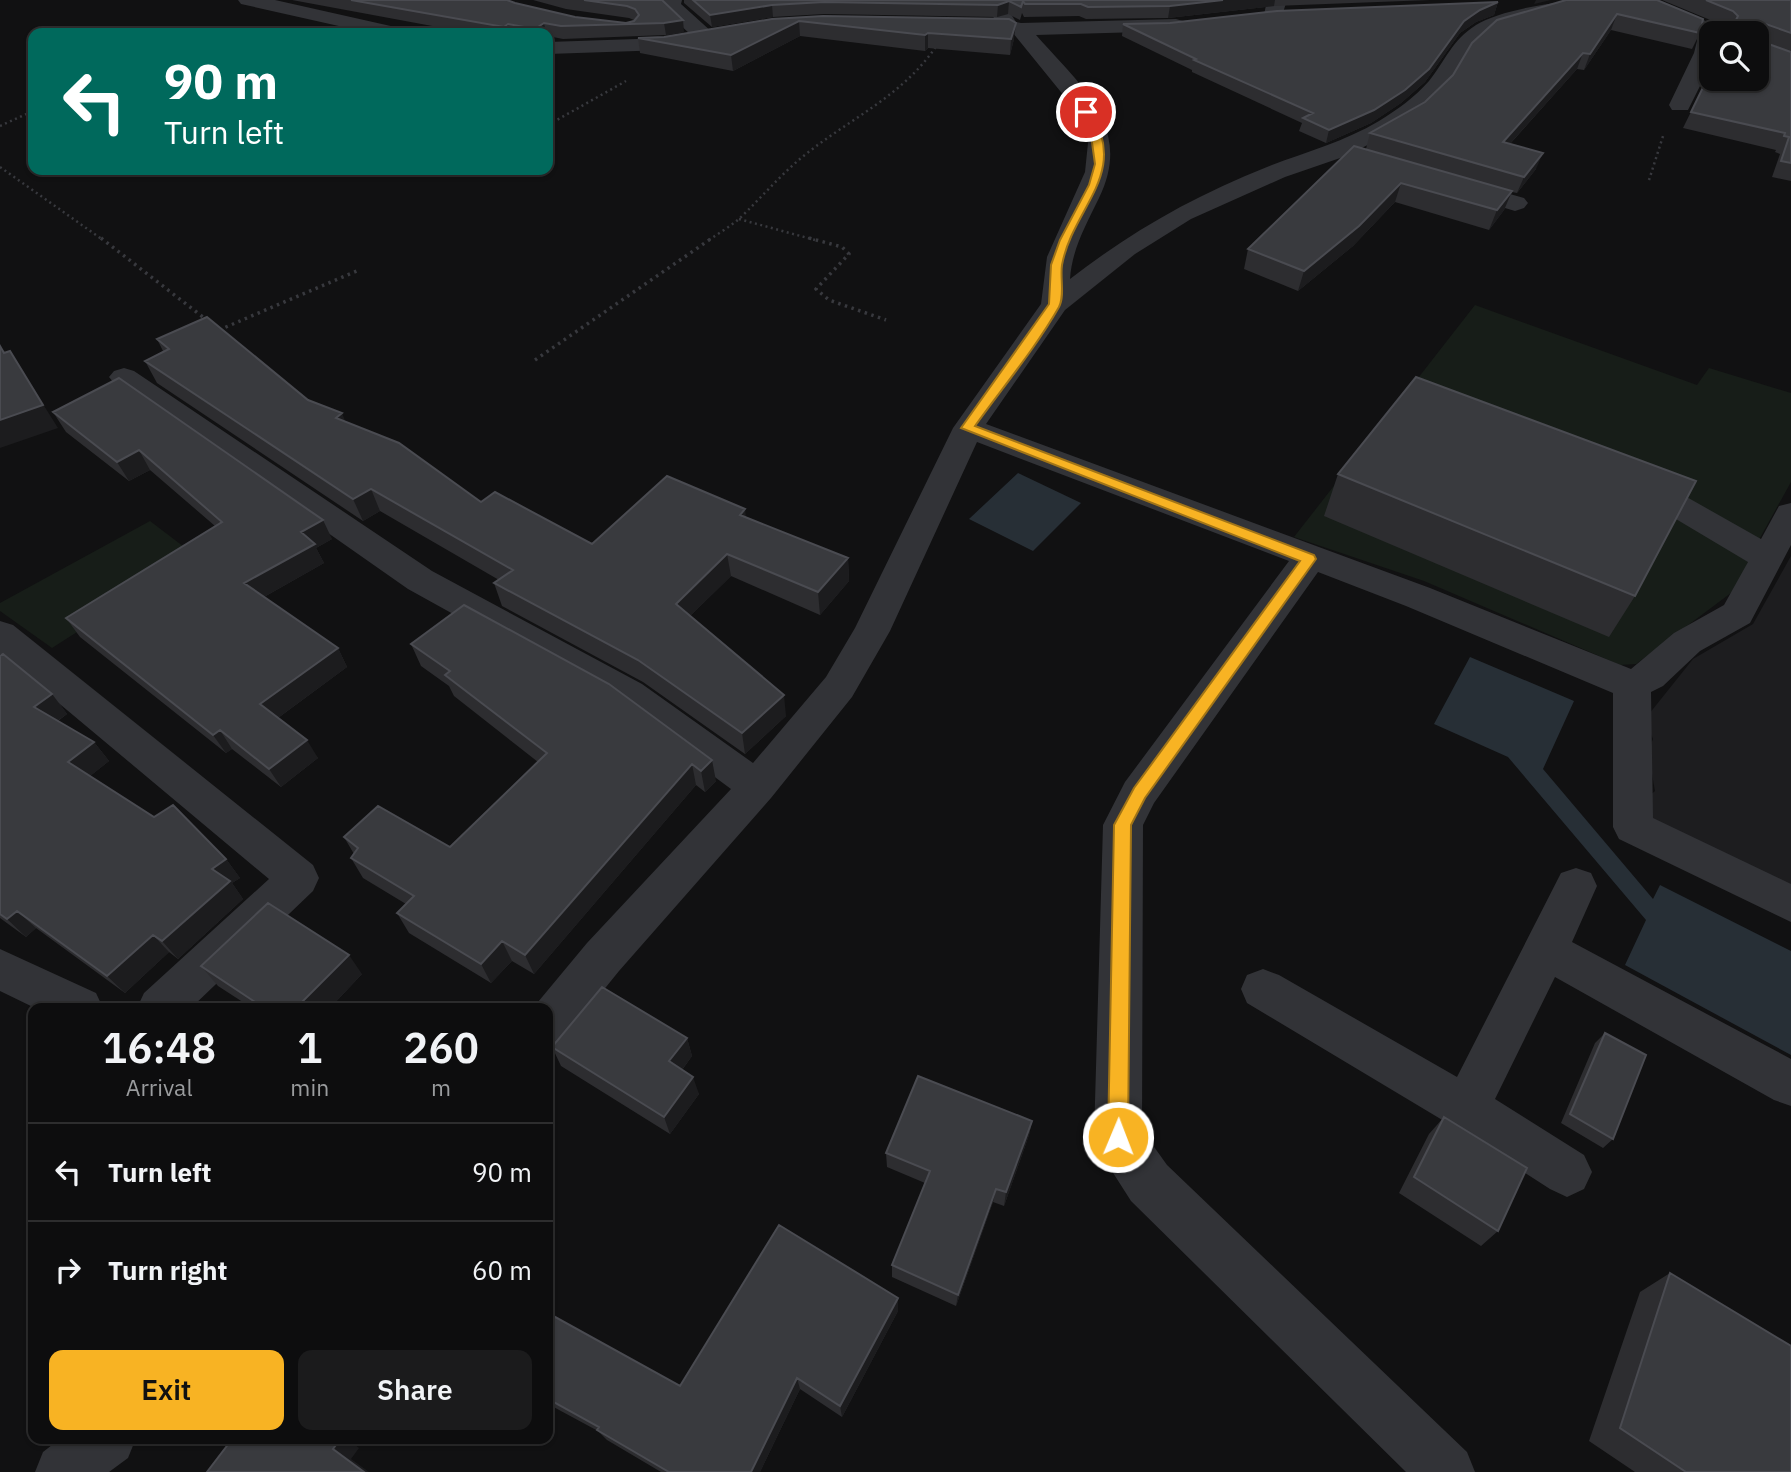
<!DOCTYPE html>
<html lang="en">
<head>
<meta charset="utf-8">
<style>
	body { margin:0; font-family:"IBM Plex Sans",sans-serif; background:#1b1b1c; color:#f1f3f6; height:100vh; display:flex; flex-direction:column; font-size:26px; white-space:nowrap }
	* { box-sizing:border-box; margin:0 }
	p { font-size:23px; color:#9a9c9e }
	.icon { flex:none; width:38px; height:38px; fill:none; stroke:currentColor; stroke-width:2; stroke-linecap:round; stroke-linejoin:round }
	.map { position:relative; flex:1; overflow:hidden }
	.sheet { position:absolute; left:28px; top:1003px; width:525px; height:441px; display:flex; flex-direction:column; background:#0d0d0e; border-radius:14px; box-shadow:0 2px 5px #0004,0 0 0 2px #2d2d2e }
	.sheet>* { flex:none }
	.top-card { position:absolute; left:28px; top:28px; width:525px; height:147px; border-radius:14px; box-shadow:0 2px 5px #0004,0 0 0 2px #2d2d2e; background:#00695c; color:#fff; overflow:hidden }
	.fabs { position:absolute; left:1699px; top:21px; display:grid; gap:14px }
	.fabs a { display:grid; place-items:center; width:70px; height:70px; border-radius:14px; background:#0d0d0e; box-shadow:0 2px 5px #0004,0 0 0 2px #2d2d2e; font-size:35px }
	.pin { position:absolute; display:grid; place-items:center; width:60px; height:60px; color:#fff; margin:-30px; border:4px solid #fff; border-radius:50%; box-shadow:0 2px 7px #0007 }
	.me { position:absolute; width:77px; margin:-38px; rotate:1deg; stroke-linejoin:round; filter:drop-shadow(0 0 5px #0008) }
	.turn { display:flex; align-items:center; gap:24px; height:147px; padding:0 21px; font-size:32px }
	.turn .icon { width:91px; height:91px; stroke-width:2.5 }
	.turn b { display:block; font-size:49px; line-height:60px }
	.eta { display:flex; justify-content:space-evenly; align-items:center; height:119px; text-align:center }
	.eta b { font-size:42px; font-weight:600; line-height:49px }
	.primary-button { display:flex; gap:14px; margin-top:auto; padding:14px 21px }
	.primary-button a { flex:1; height:80px; border-radius:14px; background:#f8b323; color:#111; font-size:28px; font-weight:600; line-height:80px; text-align:center }
	.primary-button a+a { background:#1b1b1c; color:#f1f3f6 }
	ul { padding:0; list-style:none }
	li { display:flex; align-items:center; gap:21px; height:98px; padding:0 21px; border-top:2px solid #2d2d2e }
	li div { flex:1 }
	li b { display:block; font-size:26px }
	li em { font-style:normal }
	.map>svg:first-child { display:block }
	.built { fill:#1d1d1f }
	.green { fill:#171d18 }
	.water { fill:#272f36 }
	.lines { fill:none; stroke-linecap:round; stroke-linejoin:round }
	.path-far1 { stroke:#38393e; stroke-width:2.5; stroke-dasharray:2 3.5; stroke-linecap:butt }
	.path { stroke:#38393e; stroke-width:3.5; stroke-dasharray:2.5 4.5; stroke-linecap:butt }
	.minor { fill:#323337; fill-rule:evenodd }
	.wall { fill:#2d2d30 }
	.shaded-wall { fill:#1c1c1e }
	.building { fill:#393a3e; stroke:#4a4b51; stroke-width:2 }
	.route { fill:#f8b323; stroke:#a17417; stroke-width:2 }
</style>
</head>
<body>
<div class="map">
<svg width="1791" height="1472" viewBox="0 0 1791 1472">
	<rect width="100%" height="100%" fill="#111112"/>
	<path class="built" d="M1791,556V892L1645,821L1642,802L1655,791L1648,752L1653,739L1645,719L1693,659L1753,624Z"/>
	<path class="green" d="M1475,305L1697,385L1709,368L1791,393V482L1750,556L1739,587L1636,664L1620,665L1424,581L1294,537Z
		M150,521L196,556L52,648L0,611V603Z"/>
	<path class="water" d="M1018,473L1081,503L1033,551L969,519Z
		M1470,657L1574,701L1543,769L1653,899L1660,885L1791,951V1055L1625,965L1646,920L1508,757L1434,724Z"/>
	<g class="lines">
		<path class="path-far1" d="M213,33L227,27
			M548,125L626,81
			M0,126L33,111
			M0,167L103,240
			M1649,180L1664,133
			M739,219L815,240
			M709,240C719,233 731,226 740,218C762,197 781,174 806,154C851,118 904,95 937,45"/>
		<path class="path" d="M101,238L208,321
			M809,238L842,247L849,254L816,289L829,300L886,320
			M219,330L359,270
			M535,360L712,238"/>
		<path class="minor" d="M238,0H275L404,29L407,33H370L241,4Z
			M662,0H682L681,4L713,33L717,37L713,41L699,42L697,44L666,50L548,54V42L666,38L690,34L664,10L661,6Z
			M982,0H1002L1016,22L1021,23L1176,19L1183,21L1186,25L1183,29L1176,31L1036,35C1080,85 1134,127 1099,198C1086,225 1072,249 1070,279C1132,231 1194,196 1267,167C1305,152 1344,142 1379,121C1397,110 1415,97 1429,81C1445,61 1452,40 1476,25C1501,9 1564,0 1594,0L1591,4L1490,33L1465,57L1446,89L1418,116L1395,131L1346,156L1285,177L1191,219L1135,254L1065,310L986,424L1430,588L1631,669L1674,633L1724,605L1748,562L1624,488L1619,481L1624,474L1635,471L1646,474L1761,539L1779,506L1791,503V545L1750,623L1700,651L1663,686L1651,692L1653,818L1791,884V922L1619,839L1613,827V693L1406,606L1318,572L1154,803L1143,825L1142,1130L1167,1165L1467,1452L1475,1472H1406L1131,1201L1101,1154L1094,1137L1103,825L1125,782L1289,561L977,442L890,631L852,697L771,798L619,971L564,1039L548,1045V1008H533L587,943L731,789L616,704L408,589L114,383L109,377L114,371L124,368L134,371L432,571L642,684L753,763L826,677L855,628L953,428L1041,304L1047,257L1085,172L1088,143L1083,127L1069,102L1013,33L1002,30Z
			M1267,0H1287L1281,19H1267L1264,15Z
			M1627,0H1655L1725,29L1728,33H1712V62L1688,110H1672L1669,105L1694,53L1699,33L1630,4Z
			M1457,179L1524,198L1528,203L1524,208L1515,211L1448,191L1445,186L1448,181Z
			M0,621L13,625L313,865L319,878L313,891L191,1008H137L144,993L269,879L0,654Z
			M1576,868L1591,873L1597,886L1572,942L1791,1059V1106L1774,1100L1555,977L1495,1099L1584,1155L1592,1172L1584,1189L1567,1197L1550,1189L1449,1124L1247,1003L1241,989L1247,975L1263,969L1279,975L1457,1077L1561,873Z
			M0,949L96,993L103,1008H35L0,991Z
			M61,1438H136L128,1458L109,1472H35L43,1452Z"/>
	</g>
	<path class="wall" d="M292,0H507L515,3L575,17L626,23L634,20L629,18L566,9L533,0H662L684,32L666,35L563,39L548,36V33H470Z
		M684,0H1430L1274,6L1168,18L1086,19L1079,16L1024,17L1022,13L1020,20L1008,14L997,17L824,14L773,17L712,27L684,3Z
		M1566,0L1700,33L1692,49L1611,30L1584,70L1577,69L1510,144L1536,169L1517,193L1512,192L1504,210L1489,230L1395,202L1353,246L1298,291L1244,269L1248,249L1366,149L1370,133L1425,102Z
		M1662,0H1791V52L1763,41L1791,52V181L1772,177L1780,154L1775,152L1776,150L1683,128L1712,69L1757,33H1716L1720,24Z
		M1498,2L1494,15L1476,22L1460,33L1425,82L1401,103L1371,123L1326,143L1299,131L1302,123L1192,72V70L1122,36L1123,24L1170,23Z
		M823,16L1014,39L1010,55L928,48L925,51L800,36L733,71L640,53L638,38L664,37Z
		M157,339L308,400L481,502L592,544L746,517L848,558L849,581L820,615L731,576L690,616L786,716L745,754L643,682L502,606L494,583L499,580L380,511L363,521L157,383L145,361L163,351Z
		M53,412L332,539L316,548L324,563L264,597L338,648L347,667L278,718L318,758L281,787L232,749L226,753L80,637L66,618L215,526L150,470L129,481L66,432Z
		M1338,474L1635,596L1609,637L1324,516Z
		M464,605L716,781L705,792L696,785L534,974L512,961L491,983L409,933L397,913L406,904L363,878L351,858L354,854L344,837L450,847L538,762L454,696L449,686L421,666L411,644Z
		M0,656L52,694L67,714L58,721L94,742L109,761L90,776L154,817L226,859L240,878L232,883L243,899L178,959L169,952L125,993L36,928L26,937L0,918Z
		M201,966L362,974L330,1008H252L218,986Z
		M1605,1033L1613,1139L1603,1148L1561,1123L1595,1043Z
		M687,1038L692,1056L682,1070L699,1094L670,1134L561,1066L552,1047Z
		M1444,1117L1498,1231L1481,1246L1399,1193L1429,1134Z
		M1032,1121L1029,1135L1004,1206L993,1202L956,1306L892,1277V1265L925,1183L887,1167L886,1153Z
		M1670,1273L1791,1472H1635L1589,1441L1640,1292Z
		M898,1311L842,1417L800,1389L760,1472H661L607,1440L598,1431L548,1404V1313L680,1386Z"/>
	<path class="shaded-wall" d="M1223,0H1275L1274,6L1168,18L1170,6Z
		M1536,0H1551L1534,4Z
		M1009,1L1008,14L997,17L998,5Z
		M1498,2L1494,15L1476,22L1460,33L1425,82L1401,103L1371,123L1326,143L1329,130L1480,10Z
		M772,5L773,17L712,27L710,15Z
		M1617,14L1611,30L1584,70L1590,54Z
		M683,20L684,32L666,35L664,23Z
		M799,21L800,36L733,71L731,55Z
		M544,23L546,33H535V29Z
		M1016,23L1014,39L1010,55L1011,39Z
		M508,24L510,33H506L504,27Z
		M928,33V48L925,51V35Z
		M1583,53L1577,69L1497,158L1503,142Z
		M1543,153L1536,169L1517,193L1524,177Z
		M1401,183L1395,202L1353,246L1298,291L1304,271Z
		M1512,191L1504,210L1489,230L1497,210Z
		M24,374L58,428L0,448V420Z
		M342,413L351,436L336,418Z
		M139,450L150,470L129,481L117,462Z
		M371,489L380,511L363,521L353,499Z
		M745,509L748,532L740,515Z
		M323,520L332,539L316,548L324,563L255,602L244,583L301,532Z
		M727,554L731,576L680,626L676,604Z
		M848,558L849,581L820,615L818,592Z
		M338,648L347,667L271,723L260,704Z
		M52,694L67,714L50,726L34,707Z
		M784,695L786,716L745,754L742,733Z
		M220,730L232,749L226,753L213,735Z
		M307,740L318,758L281,787L269,769Z
		M94,742L109,761L84,781L68,762Z
		M712,760L716,781L705,792L701,771Z
		M692,764L696,785L534,974L525,955Z
		M226,859L240,878L232,883L243,899L178,959L162,941L212,869Z
		M17,911L36,928L26,937L7,919Z
		M153,935L169,952L125,993L107,976Z
		M502,941L512,961L491,983L481,964Z
		M349,955L362,974L330,1008H296Z
		M687,1038L692,1056L675,1079L669,1061Z
		M693,1077L699,1094L670,1134L664,1117Z
		M1032,1121L1029,1135L1004,1206L1006,1192Z
		M996,1189L993,1202L956,1306L958,1295Z
		M898,1298V1311L842,1417L840,1406Z
		M797,1378L800,1389L760,1472H751Z
		M341,1438H346L359,1448L351,1459L369,1472H364L333,1449Z"/>
	<path class="building" d="M351,0H507L515,3L575,17L626,23L634,21L639,15L635,9L627,6L584,0H662L683,20L664,23L561,26L544,23L535,29L508,24L504,27Z
		M693,0H1223L1170,6L1088,7L1081,4H1025L1023,1L1021,7L1009,1L998,5L824,2L772,5L710,15Z
		M1566,0H1657L1703,19L1700,33L1617,14L1590,54L1583,53L1503,142L1543,153L1524,177L1370,133L1425,102L1453,75L1472,43L1497,20Z
		M1706,0H1791V33L1766,24L1762,27L1763,42L1791,52V163L1781,161L1789,137L1784,136L1785,133L1691,112L1712,69V79H1757V33H1722V20H1736L1738,16L1733,11Z
		M1498,2L1480,10L1464,21L1429,69L1405,90L1374,110L1329,130L1303,118L1313,113L1194,60L1196,59L1123,24L1170,23L1277,11Z
		M823,16L1009,19L1016,23L1011,39L928,33L925,35L799,21L731,55L638,38L664,37L772,19Z
		M1354,146L1512,191L1497,210L1401,183L1359,226L1304,271L1248,249Z
		M207,317L308,400L342,413L336,418L399,443L481,502L495,492L592,544L667,476L745,509L740,515L848,558L818,592L727,554L676,604L784,695L742,733L638,660L494,583L513,570L371,489L353,499L145,361L169,349L157,339Z
		M0,346L4,353L10,351L43,405L0,420Z
		M1416,377L1696,481L1635,596L1338,474Z
		M119,378L323,520L301,532L315,544L244,583L338,648L260,704L307,740L269,769L220,730L213,735L66,618L222,522L139,450L117,462L53,412Z
		M464,605L609,684L712,760L701,771L692,764L525,955L502,941L481,964L397,913L414,896L351,858L358,848L344,837L378,806L450,847L547,753L445,675L450,671L411,644Z
		M3,654L52,694L34,707L94,742L68,762L154,817L173,805L226,859L212,869L230,881L162,941L153,935L107,976L17,911L7,919L0,914V656Z
		M268,903L349,955L296,1008H264L201,966Z
		M602,987L687,1038L669,1061L693,1077L664,1117L552,1047Z
		M1605,1033L1646,1055L1613,1139L1570,1114Z
		M918,1076L1032,1121L1006,1192L996,1189L958,1295L892,1265L930,1171L886,1153Z
		M1444,1117L1527,1168L1498,1231L1414,1177Z
		M779,1225L898,1298L840,1406L797,1378L751,1472H669L597,1430L599,1427L548,1399V1313L680,1386Z
		M1670,1273L1791,1346V1472H1686L1620,1428Z
		M233,1438H341L333,1449L364,1472H207Z"/>
	<path class="route" d="M1083,110H1090C1130,175 1073,206 1062,265C1060,278 1065,296 1059,307C1035,349 1003,387 975,426L1314,555L1316,559L1145,798L1131,825L1128,1137L1125,1144L1118,1147L1111,1144L1108,1137L1114,825L1134,788L1300,561L961,428L1049,304L1051,265L1060,240L1089,185L1095,164L1090,128Z"/>
</svg>
<div class="fabs">
<a><svg class="icon" aria-label="search" viewBox="0 0 24 24"><circle cx="10" cy="10" r="6"/><path d="M15 15l6 6"/></svg></a>
</div>
<div class="pin" style="left:1086px;top:112px;background:#d93025"><svg class="icon" aria-label="arrive" viewBox="0 0 24 24"><path d="M6 21V4h12l-3 4 3 4H6"/></svg></div>
<svg class="me" style="left:1118px;top:1137px" viewBox="-20 -20 40 40"><circle r="17" fill="#f8b323" stroke="#fff" stroke-width="3"/><path d="M0-11L8 9 0 5-8 9z" fill="#fff"/></svg>
<div class="top-card">
<div class="turn"><svg class="icon" aria-label="left" viewBox="0 0 24 24"><path d="M17 20v-9H6M10 6l-5 5 5 5"/></svg><div><b>90 m</b>Turn left</div></div>
</div>
<section class="sheet">
<div class="eta">
<div><b>16:48</b><p>Arrival</p></div>
<div><b>1</b><p>min</p></div>
<div><b>260</b><p>m</p></div>
</div>
<ul>
<li><svg class="icon" aria-label="left" viewBox="0 0 24 24"><path d="M17 20v-9H6M10 6l-5 5 5 5"/></svg><div><b>Turn left</b></div><em>90 m</em></li>
<li><svg class="icon" aria-label="right" viewBox="0 0 24 24"><path d="M7 20v-9h11M14 6l5 5-5 5"/></svg><div><b>Turn right</b></div><em>60 m</em></li>
</ul>
<div class="primary-button"><a>Exit</a><a>Share</a></div>
</section>
</div>
</body>
</html>
